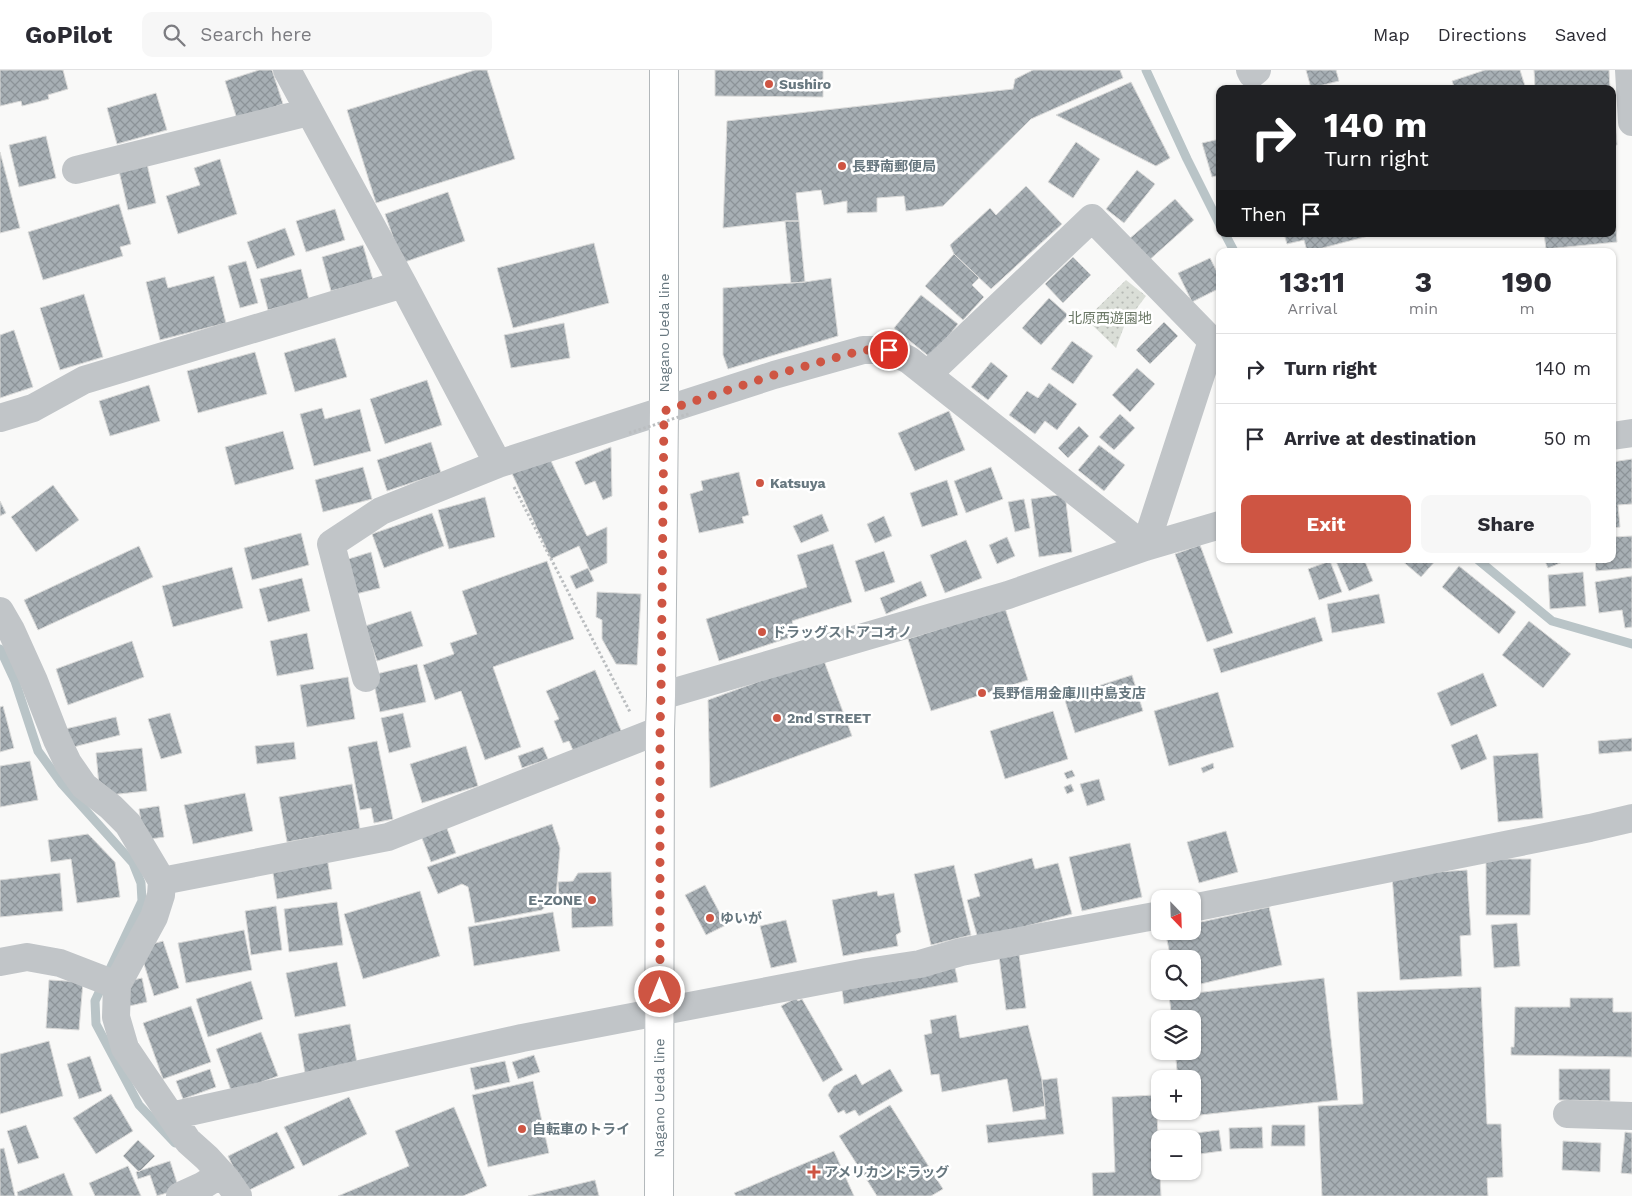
<!DOCTYPE html>
<html lang="en">
<head>
<meta charset="utf-8">
<style>
	body { margin:0; font-family:"Work Sans","Noto Sans JP",sans-serif; background:#f7f7f7; color:#2b2b33; height:100vh; display:flex; flex-direction:column; font-size:19px; white-space:nowrap }
	* { box-sizing:border-box; margin:0 }
	p { font-size:16px; color:#7c7c81 }
	.icon { flex:none; width:28px; height:28px; fill:none; stroke:currentColor; stroke-width:2; stroke-linecap:round; stroke-linejoin:round }
	.map { position:relative; flex:1; overflow:hidden }
	.panel { position:absolute; left:1216px; top:178px; width:400px; height:315px; display:flex; flex-direction:column; background:#fff; border-radius:10px; box-shadow:0 1px 4px #0004 }
	.panel>* { flex:none }
	.hud { position:absolute; left:1216px; top:15px; width:400px; height:152px; border-radius:10px; box-shadow:0 1px 4px #0004; background:#202124; color:#fff; overflow:hidden }
	.needle { width:32px; rotate:157deg }
	.fabs { position:absolute; left:1151px; top:820px; display:grid; gap:10px }
	.fabs a { display:grid; place-items:center; width:50px; height:50px; border-radius:10px; background:#fff; box-shadow:0 1px 4px #0004; font-size:25px }
	.pin { position:absolute; display:grid; place-items:center; width:42px; height:42px; color:#fff; margin:-21px; border:2px solid #fff; border-radius:50%; box-shadow:0 1px 5px #0007 }
	.me { position:absolute; width:55px; margin:-28px; rotate:0deg; stroke-linejoin:round; filter:drop-shadow(0 0 4px #0008) }
	.turn { display:flex; align-items:center; gap:18px; height:105px; padding:0 25px; font-size:22px }
	.turn .icon { width:65px; height:65px; stroke-width:2.5 }
	.turn b { display:block; font-size:35px; line-height:42px }
	.then { display:flex; align-items:center; height:48px; padding:0 25px; background:#0003; gap:10px; font-size:19px }
	.eta { display:flex; justify-content:space-evenly; align-items:center; height:85px; text-align:center }
	.eta b { font-size:30px; font-weight:700; line-height:35px }
	.cta { display:flex; gap:10px; margin-top:auto; padding:10px 25px }
	.cta a { flex:1; height:58px; border-radius:10px; background:#ce5543; color:#fff; font-size:20px; font-weight:700; line-height:58px; text-align:center }
	.cta a+a { background:#f7f7f7; color:#2b2b33 }
	ul { padding:0; list-style:none }
	li { display:flex; align-items:center; gap:15px; height:70px; padding:0 25px; border-top:1px solid #e1e1e2 }
	li div { flex:1 }
	li b { display:block; font-size:19px }
	li em { font-style:normal }
	header { display:flex; align-items:center; gap:30px; box-sizing:border-box; height:70px; padding:0 25px; background:#fff; border-bottom:1px solid #e1e1e2 }
	header strong { font-size:24px }
	nav { display:flex; gap:28px; margin-inline-start:auto; font-size:18px }
	.search { width:350px; height:45px; background:#f7f7f7; display:flex; align-items:center; gap:12px; box-sizing:border-box; padding:0 18px; border-radius:10px; color:#7c7c81; font-size:19px }
	.map>svg:first-child { display:block }
	.park { fill:url(#park-dots) }
	.lines { fill:none; stroke-linecap:round; stroke-linejoin:round }
	.stream { stroke:#b9c4c7; stroke-width:9 }
	.building { fill:url(#building-cross-hatch); stroke:#dbdbda }
	.major-casing { stroke:#b3b8bb; stroke-width:30 }
	.path { stroke:#bbbec0; stroke-width:3; stroke-dasharray:2.5 2.5; stroke-linecap:butt }
	.minor { stroke:#c1c5c8; stroke-width:28 }
	.major { stroke:#fff; stroke-width:28 }
	.path-bridge { stroke:#bbbec0; stroke-width:3; stroke-dasharray:2.5 2.5; stroke-linecap:butt }
	.route { stroke:#ce5543; stroke-width:9; stroke-dasharray:0 16.2 }
	.poi-dot { fill:#ce5543; stroke:#fff; stroke-width:2 }
	.labels { text-anchor:middle; dominant-baseline:central; stroke-width:5; stroke-linejoin:round; paint-order:stroke }
	.poi-label { font-size:14px; font-weight:bold; fill:#67777f; stroke:#fff; text-anchor:start }
	.park-label { font-size:14px; fill:#6b7866; stroke:#fff }
	.street-label { font-size:14px; fill:#67777f; stroke:#fff }
</style>
</head>
<body>
<header>
<strong>GoPilot</strong>
<div class="search"><svg class="icon" aria-label="search" viewBox="0 0 24 24"><circle cx="10" cy="10" r="6"/><path d="M15 15l6 6"/></svg>Search here</div>
<nav><a>Map</a><a>Directions</a><a>Saved</a></nav>
</header>
<div class="map">
<svg width="1632" height="1126" viewBox="0 0 1632 1126">
	<defs>
		<pattern id="park-dots" width="8" height="8" patternUnits="userSpaceOnUse" patternTransform="scale(1.25)"><rect width="8" height="8" fill="#daded7"/><path d="M2 2h.1M6 6h.1" fill="none" stroke="#b5b9b4" stroke-width="1.8" stroke-linecap="round"/></pattern>
		<pattern id="building-cross-hatch" width="8" height="8" patternUnits="userSpaceOnUse" patternTransform="scale(1.25)"><rect width="8" height="8" fill="#a7afb4"/><path d="M0 0l8 8M0 8l8-8" fill="none" stroke="#8c9398"/></pattern>
	</defs>
	<rect width="100%" height="100%" fill="#f9f9f8"/>
	<path class="park" d="M1126,210L1146,226L1125,254L1116,278L1086,249Z"/>
	<g class="lines">
		<path class="stream" d="M1146,0L1187,89L1220,155
			M1225,164L1234,181
			M1477,489L1552,551L1632,574
			M0,579L15,611L38,681L62,714L133,793L141,813L142,831L95,931L96,954L139,1035L175,1073"/>
	</g>
	<path class="building" d="M0,0H63L68,19L48,25L49,29L22,36L21,31L0,36Z
		M259,0H272L283,34L237,49L225,11Z
		M475,0H487L515,89L376,133L347,40Z
		M715,0L823,1V27L715,26Z
		M1033,0H1120L1123,8L1031,49L943,136L906,141L904,126L877,128V142L847,143V131L824,135L821,120L796,123L799,151H785L723,158L727,51L1013,19L1015,9Z
		M1306,0H1336L1339,11L1311,18Z
		M1485,0H1520L1526,19H1455L1452,11Z
		M1534,0H1609L1610,19H1535Z
		M1131,12L1170,88L1156,96L1056,45Z
		M156,23L167,60L117,74L107,38Z
		M1612,37H1614L1617,75H1612Z
		M46,66L56,108L19,117L9,75Z
		M1220,69V105L1212,107L1202,73Z
		M1076,72L1100,89L1073,128L1048,112Z
		M0,82L20,158L0,163Z
		M220,89L237,144L178,164L166,126L200,115L194,98Z
		M147,94L156,133L128,140L119,101Z
		M1137,100L1155,114L1124,153L1106,139Z
		M1026,116L1062,154L991,219L954,184L950,175L990,138L996,145Z
		M1613,120L1617,172L1546,179L1544,164H1612Z
		M448,122L465,171L402,193L385,144Z
		M1175,129L1194,150L1147,192L1128,170Z
		M119,134L131,174L120,177L123,186L43,210L28,162Z
		M335,139L345,170L306,182L296,151Z
		M785,151H799L805,212L791,213Z
		M285,158L295,185L257,199L247,172Z
		M1284,164H1376L1311,181H1307L1304,170L1287,174Z
		M594,173L609,233L513,258L497,198Z
		M363,175L373,210L331,221L322,187Z
		M954,184L979,208L972,215L984,227L963,250L925,216Z
		M1073,187L1091,205L1063,233L1045,214Z
		M1210,188L1220,208V218L1192,232L1178,203Z
		M246,191L258,233L240,238L228,196Z
		M301,199L309,230L268,240L260,209Z
		M214,206L226,253L160,270L146,212L165,207L168,218Z
		M831,208L838,266L728,299L723,285V218L805,212Z
		M84,224L103,287L60,300L40,238Z
		M921,225L958,254L931,288L894,258Z
		M1049,228L1068,245L1041,275L1022,258Z
		M1164,252L1178,266L1150,294L1136,280Z
		M564,253L570,288L511,298L504,265Z
		M14,260L33,317L0,328V265Z
		M335,268L347,307L295,322L284,283Z
		M1072,271L1093,286L1073,314L1051,299Z
		M255,282L267,324L198,343L187,301Z
		M991,292L1008,306L988,330L971,317Z
		M1137,298L1155,314L1130,342L1112,325Z
		M427,310L442,355L385,374L370,329Z
		M1049,313L1077,334L1057,360L1045,351L1035,364L1009,345L1027,321L1038,328Z
		M149,315L160,351L110,366L99,331Z
		M322,338L325,349L360,339L371,381L314,396L300,344Z
		M949,341L965,380L915,401L898,363Z
		M1120,344L1135,358L1114,380L1099,367Z
		M1079,356L1089,366L1068,388L1058,378Z
		M283,361L294,399L235,415L225,377Z
		M431,372L441,403L387,421L377,390Z
		M1099,375L1125,395L1104,421L1078,400Z
		M611,377L612,426L603,430L595,411L585,415L575,392Z
		M550,389L587,466L607,457V493L590,501L579,476L551,489L509,397Z
		M1632,389V434L1618,435L1620,457L1612,458V392Z
		M363,397L372,429L323,442L315,410Z
		M991,397L1003,429L966,443L954,411Z
		M739,402L749,445L742,447L744,453L699,463L690,424L703,420L701,411Z
		M947,410L958,445L922,457L910,423Z
		M53,415L79,450L36,482L11,447Z
		M1065,424L1072,482L1039,487L1031,429Z
		M485,427L495,467L449,479L438,440Z
		M1024,429L1030,458L1015,462L1008,432Z
		M0,431L6,443L0,446Z
		M432,443L444,476L384,498L372,464Z
		M822,444L829,461L801,473L793,456Z
		M884,446L892,466L875,473L867,454Z
		M301,463L309,495L252,510L244,478Z
		M1632,466V498L1596,501L1595,489H1612V467Z
		M1007,467L1015,486L997,494L989,475Z
		M966,470L982,508L945,523L930,485Z
		M833,474L852,532L792,551L797,565L719,591L706,549L807,517L797,485Z
		M1200,475L1233,563L1207,572L1175,484Z
		M139,476L153,507L38,560L24,530Z
		M884,481L895,512L865,522L855,491Z
		M371,482L380,518L352,525L342,491Z
		M1335,489H1364L1373,511L1349,521Z
		M1400,489H1437L1421,507Z
		M1544,489H1564L1565,491L1548,498Z
		M547,491L574,569L493,597L521,677L485,690L461,621L435,630L423,595L454,584L450,573L477,564L462,521Z
		M1330,491L1342,522L1319,530L1308,499Z
		M1459,496L1516,542L1499,564L1442,517Z
		M232,497L243,538L173,557L162,516Z
		M588,498L594,511L576,519L570,506Z
		M1583,502L1586,536L1550,539L1548,505Z
		M1632,506V557L1625,558L1622,540L1599,543L1595,512Z
		M302,508L310,541L268,552L259,519Z
		M921,511L927,526L886,544L880,528Z
		M597,522L641,524L637,595L616,594L602,569V550L596,547Z
		M1379,524L1385,553L1332,563L1327,534Z
		M1005,538L1028,610L931,641L908,569Z
		M411,541L423,576L377,591L365,556Z
		M1315,547L1323,571L1221,603L1213,579Z
		M1529,551L1571,584L1543,618L1502,585Z
		M307,563L314,599L277,606L270,571Z
		M132,571L144,607L68,635L56,599Z
		M823,588L852,666L710,718L708,630Z
		M417,594L426,632L380,642L372,605Z
		M595,600L623,665L575,685L569,671L563,673L554,651L559,649L546,621Z
		M1483,603L1497,636L1451,656L1437,623Z
		M1132,605L1143,641L1075,663L1064,627Z
		M348,607L355,649L307,657L300,615Z
		M1218,622L1234,677L1169,696L1154,641Z
		M3,636L14,678L0,682V637Z
		M1053,641L1068,689L1005,709L990,661Z
		M170,643L182,683L161,689L148,649Z
		M403,643L411,677L389,683L381,648Z
		M116,647L120,665L66,679L61,660Z
		M1477,664L1487,689L1461,700L1451,675Z
		M1632,668V681L1599,684L1598,671Z
		M377,671L393,749L374,753L371,738L360,740L348,677Z
		M294,672L296,689L257,694L255,676Z
		M466,676L478,716L422,733L410,694Z
		M543,677L548,689L522,698L518,686Z
		M142,678L147,721L100,726L96,683Z
		M1538,683L1543,748L1498,752L1493,686Z
		M30,691L38,730L0,737V696Z
		M1213,693L1214,698L1203,703L1201,698Z
		M1072,700L1075,706L1067,709L1064,703Z
		M1099,709L1105,730L1087,736L1080,714Z
		M352,714L360,759L287,772L279,727Z
		M1071,714L1074,721L1067,724L1064,717Z
		M245,723L253,761L193,774L184,735Z
		M159,736L164,767L144,770L139,739Z
		M445,753L456,783L431,792L420,763Z
		M552,754L560,778L556,827L542,840L475,853L468,817L462,814L438,824L427,797Z
		M1226,761L1238,802L1199,813L1187,772Z
		M88,764L115,792L120,827L77,833L71,789L51,792L48,770Z
		M1130,773L1142,827L1082,841L1069,787Z
		M327,787L332,819L277,829L272,797Z
		M1032,788L1035,799L1058,793L1072,844L978,869L967,830L980,826L974,804Z
		M1486,789H1531L1530,845H1486Z
		M954,795L971,865L931,875L914,804Z
		M1467,800L1471,865L1460,866L1462,906L1400,910L1392,805Z
		M611,802L613,856L572,858L571,827L559,828L558,812L573,811L578,803Z
		M60,803L63,841L0,847V810Z
		M705,815L726,855L706,865L685,825Z
		M420,821L440,886L363,909L344,844Z
		M877,821L878,826L894,823L901,862L896,865L898,876L843,886L832,830Z
		M337,832L343,875L289,882L284,839Z
		M276,836L282,880L251,885L245,841Z
		M1269,837L1282,895L1192,916V889H1171L1165,861H1192V854Z
		M553,842L560,881L474,896L468,857Z
		M786,850L797,892L771,898L760,856Z
		M1517,853L1520,896L1494,898L1491,855Z
		M244,860L252,900L186,913L178,873Z
		M163,871L179,918L154,926L139,878Z
		M1019,884L1026,938L1006,940L999,886Z
		M337,892L346,936L295,947L286,903Z
		M954,893L958,912L844,934L841,914Z
		M142,908L147,932L125,937L120,913Z
		M1324,908L1338,1030L1182,1047V1041H1192V1009H1178L1175,981H1192V949H1172L1169,926Z
		M49,910L83,912L79,960L46,958Z
		M251,911L263,949L208,967L196,929Z
		M1481,917L1487,1054H1501L1503,1107L1487,1108L1488,1126H1322L1318,1036L1363,1034L1357,922Z
		M796,928L798,931L802,929L843,1000L823,1012L781,936Z
		M1570,928H1613V942H1632V987L1511,985V977H1514L1515,937H1570Z
		M191,936L211,992L163,1009L143,953Z
		M956,945L960,968L1028,955L1042,1010L1045,1036L1013,1042L1007,1009L942,1022L939,1004L931,1005L924,965L932,963L930,950Z
		M350,954L357,993L305,1003L298,964Z
		M261,962L278,1006L232,1023L216,979Z
		M49,971L63,1026L0,1044V984Z
		M534,985L540,1002L518,1009L512,992Z
		M90,986L102,1021L79,1029L67,994Z
		M505,991L510,1012L475,1020L470,998Z
		M210,999L216,1017L183,1029L176,1011Z
		M890,999L903,1021L859,1046L855,1040L846,1044L844,1040L838,1043L828,1025L834,1016L856,1004L862,1015Z
		M1559,999H1610V1031L1559,1030Z
		M1057,1008L1064,1064L988,1073L986,1055L1046,1049L1042,1010Z
		M533,1011L549,1083L488,1097L472,1025Z
		M111,1024L133,1061L96,1084L73,1048Z
		M1156,1025L1161,1126H1093L1092,1103L1115,1102L1112,1027Z
		M349,1027L367,1064L303,1096L284,1057Z
		M890,1035L943,1119L931,1126H877L839,1066Z
		M454,1037L487,1116L463,1126H338L409,1096L395,1061Z
		M26,1055L39,1088L18,1094L7,1061Z
		M1272,1055H1305V1076H1271Z
		M1262,1057L1263,1078L1230,1079L1229,1058Z
		M1219,1060L1222,1081L1192,1085V1069H1164V1067Z
		M277,1062L295,1098L245,1122L228,1086Z
		M1625,1062L1632,1063V1104L1621,1103Z
		M138,1070L155,1086L139,1102L123,1086Z
		M1563,1071L1601,1073L1600,1102L1562,1100Z
		M4,1078L15,1126H0V1079Z
		M834,1081L854,1126H736L734,1123Z
		M170,1091L179,1119L157,1126L150,1105L138,1109L136,1102Z
		M128,1096L141,1126H95L89,1113Z
		M64,1103L73,1126H18L17,1122Z
		M595,1110L599,1126H528Z"/>
	<g class="lines">
		<defs>
			<g id="major">
				<path id="s1" d="M659,1126L660,660L661,626L664,341V0"/>
			</g>
		</defs>
		<use href="#major" class="major-casing"/>
		<path class="path" d="M514,417L630,642"/>
		<path class="minor" d="M287,0L403,214L498,394L774,305L863,280H889L909,290L1145,477L1212,271L1092,148L928,304
			M1250,0L1252,4L1257,0
			M1629,0L1632,52
			M76,100L309,42
			M0,348L33,338L84,310L403,214
			M1612,366L1632,363
			M0,541L11,560L34,611L57,670L68,693L84,716L111,737L128,754L162,811L161,825L154,847L117,915L116,947L125,978L188,1071L207,1088L227,1110L238,1126
			M366,608L331,474L381,441L498,394
			M661,626L1008,525L1145,477L1220,455
			M162,811L388,767L660,660
			M1192,838L1590,758L1632,748
			M0,892L27,887L60,893L117,915
			M1567,1044L1632,1046
			M171,1046L522,968L867,902L920,894L961,882L1160,845
			M180,1126L202,1116L221,1104"/>
		<use href="#major" class="major"/>
		<path class="path-bridge" d="M629,363L691,343"/>
	</g>
	<g class="lines">
		<path class="route" d="M660,922V660L661,626L664,341L774,305L863,280H889"/>
	</g>
	<g class="poi-dot">
		<circle cx="769" cy="14" r="5"/>
		<circle cx="842" cy="96" r="5"/>
		<circle cx="760" cy="413" r="5"/>
		<circle cx="762" cy="562" r="5"/>
		<circle cx="982" cy="623" r="5"/>
		<circle cx="777" cy="648" r="5"/>
		<circle cx="592" cy="830" r="5"/>
		<circle cx="710" cy="848" r="5"/>
		<circle cx="522" cy="1059" r="5"/>
		<path d="M811.5 1094.5h5v5h5v5h-5v5h-5v-5h-5v-5h5z"/>
	</g>
	<g class="labels">
		<g class="poi-label">
			<text x="779" y="14">Sushiro</text>
			<text x="852" y="96">長野南郵便局</text>
			<text x="770" y="413">Katsuya</text>
			<text x="772" y="562">ドラッグストアコオノ</text>
			<text x="992" y="623">長野信用金庫川中島支店</text>
			<text x="787" y="648">2nd STREET</text>
			<text x="582" y="830" text-anchor="end">E-ZONE</text>
			<text x="720" y="848">ゆいが</text>
			<text x="532" y="1059">自転車のトライ</text>
			<text x="824" y="1102">アメリカンドラッグ</text>
		</g>
		<g class="park-label">
			<text x="1110" y="248">北原西遊園地</text>
		</g>
		<g class="street-label">
			<text transform="translate(664 263) rotate(-90)">Nagano Ueda line</text>
			<text stroke="none"><textPath href="#s1" startOffset="98">Nagano Ueda line</textPath></text>
		</g>
	</g>
</svg>
<div class="fabs">
<a><svg class="needle" viewBox="-14 -14 28 28"><path d="M0-13l5 13h-10z" fill="#e53935"/><path d="M0 13l5-13h-10z" fill="#7c7c81"/></svg></a>
<a><svg class="icon" aria-label="search" viewBox="0 0 24 24"><circle cx="10" cy="10" r="6"/><path d="M15 15l6 6"/></svg></a>
<a><svg class="icon" aria-label="layers" viewBox="0 0 24 24"><path d="M12 4l9 5-9 5-9-5zM3 14l9 5 9-5"/></svg></a>
<a>+</a>
<a>−</a>
</div>
<div class="pin" style="left:889px;top:280px;background:#d93025"><svg class="icon" aria-label="arrive" viewBox="0 0 24 24"><path d="M6 21V4h12l-3 4 3 4H6"/></svg></div>
<svg class="me" style="left:660px;top:922px" viewBox="-20 -20 40 40"><circle r="17" fill="#ce5543" stroke="#fff" stroke-width="3"/><path d="M0-11L8 9 0 5-8 9z" fill="#fff"/></svg>
<div class="hud">
<div class="turn"><svg class="icon" aria-label="right" viewBox="0 0 24 24"><path d="M7 20v-9h11M14 6l5 5-5 5"/></svg><div><b>140 m</b>Turn right</div></div>
<div class="then">Then<svg class="icon" aria-label="arrive" viewBox="0 0 24 24"><path d="M6 21V4h12l-3 4 3 4H6"/></svg></div>
</div>
<section class="panel">
<div class="eta">
<div><b>13:11</b><p>Arrival</p></div>
<div><b>3</b><p>min</p></div>
<div><b>190</b><p>m</p></div>
</div>
<ul>
<li><svg class="icon" aria-label="right" viewBox="0 0 24 24"><path d="M7 20v-9h11M14 6l5 5-5 5"/></svg><div><b>Turn right</b></div><em>140 m</em></li>
<li><svg class="icon" aria-label="arrive" viewBox="0 0 24 24"><path d="M6 21V4h12l-3 4 3 4H6"/></svg><div><b>Arrive at destination</b></div><em>50 m</em></li>
</ul>
<div class="cta"><a>Exit</a><a>Share</a></div>
</section>
</div>
</body>
</html>
